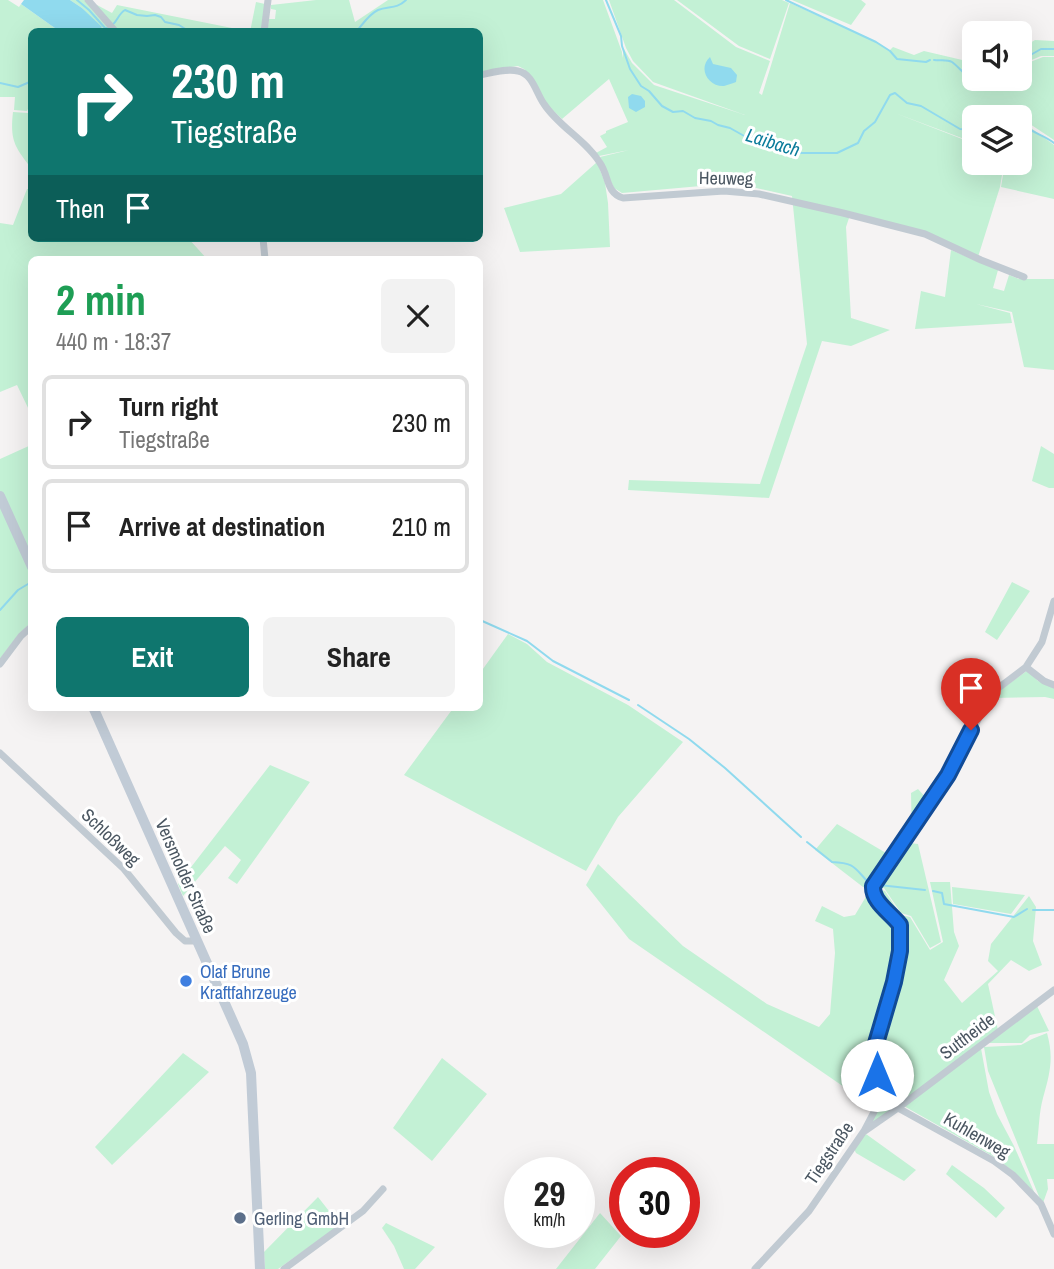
<!DOCTYPE html>
<html lang="en">
<head>
<meta charset="utf-8">
<style>
	body { margin:0; font-family:"Archivo Narrow",sans-serif; background:#f2f2f2; color:#222; height:100vh; display:flex; flex-direction:column; font-size:26px; white-space:nowrap }
	* { box-sizing:border-box; margin:0 }
	p { font-size:23px; color:#767676 }
	.icon { flex:none; width:38px; height:38px; fill:none; stroke:currentColor; stroke-width:2; stroke-linecap:round; stroke-linejoin:round }
	.map { position:relative; flex:1; overflow:hidden }
	.details { position:absolute; left:28px; top:256px; width:455px; height:455px; display:flex; flex-direction:column; background:#fff; border-radius:10px; box-shadow:0 7px 28px #0002 }
	.details>* { flex:none }
	.guide { position:absolute; left:28px; top:28px; width:455px; height:214px; border-radius:10px; box-shadow:0 7px 28px #0002; background:#0f766e; color:#fff; overflow:hidden }
	.tools { position:absolute; left:962px; top:21px; display:grid; gap:14px }
	.tools a { display:grid; place-items:center; width:70px; height:70px; border-radius:10px; background:#fff; box-shadow:0 7px 28px #0002; font-size:35px }
	.speed { position:absolute; left:504px; top:1157px; display:flex; gap:14px; font-size:35px; font-weight:700; text-align:center }
	.speed>* { display:grid; place-content:center; width:91px; height:91px; border-radius:50%; background:#fff; box-shadow:0 7px 28px #0002; line-height:1 }
	.speed small { font-size:18px; font-weight:400 }
	.speed .limit { border:10px solid #d22; background:#fff; color:#111 }
	.pin { position:absolute; display:grid; place-items:center; width:60px; height:60px; color:#fff; margin:-72px -30px; border-radius:50% 50% 50% 0; rotate:-45deg; box-shadow:0 0 7px #0007 }
	.pin .icon { rotate:45deg }
	.me { position:absolute; width:77px; margin:-38px; rotate:0deg; stroke-linejoin:round; filter:drop-shadow(0 0 5px #0008) }
	.turn { display:flex; align-items:center; gap:24px; height:147px; padding:0 28px; font-size:32px }
	.turn .icon { width:91px; height:91px; stroke-width:2.5 }
	.turn b { display:block; font-size:49px; line-height:60px }
	.then { display:flex; align-items:center; height:66px; padding:0 28px; background:#0003; gap:14px; font-size:26px }
	.round { display:grid; place-items:center; flex:none; width:74px; height:74px; border-radius:10px; background:#f2f2f2 }
	.overview { display:flex; align-items:center; justify-content:space-between; height:119px; padding:0 28px }
	h1 { font-size:42px; font-weight:700; line-height:52px; color:#1e9e55 }
	.button { display:flex; gap:14px; margin-top:auto; padding:14px 28px }
	.button a { flex:1; height:80px; border-radius:10px; background:#0f766e; color:#fff; font-size:28px; font-weight:700; line-height:80px; text-align:center }
	.button a+a { background:#f2f2f2; color:#222 }
	ul { padding:0; list-style:none }
	li { display:flex; align-items:center; gap:21px; height:94px; margin:0 14px 10px; padding:0 14px; border:4px solid #e0e0e0; border-radius:10px }
	li div { flex:1 }
	li b { display:block; font-size:26px }
	li em { font-style:normal }
	.map>svg:first-child { display:block }
	.green { fill:#c3f1d5 }
	.water { fill:#90daee }
	.lines { fill:none; stroke-linecap:round; stroke-linejoin:round }
	.stream { stroke:#90daee; stroke-width:2 }
	.minor { stroke:#c1cad2; stroke-width:7 }
	.secondary { stroke:#c1cbd6; stroke-width:10 }
	.route-casing { stroke:#114b97; stroke-width:18 }
	.route { stroke:#1a73e8; stroke-width:12 }
	.shop-dot { fill:#3f7fe0; stroke:#fff; stroke-width:2.5 }
	.service-dot { fill:#5c6f8a; stroke:#fff; stroke-width:2.5 }
	.labels { text-anchor:middle; dominant-baseline:central; stroke-width:6; stroke-linejoin:round; paint-order:stroke }
	.street-label { font-size:18px; fill:#4a5661; stroke:#fff }
	.shop-label { font-size:18px; fill:#366cbe; stroke:#fff; text-anchor:start }
	.service-label { font-size:18px; fill:#4e5e75; stroke:#fff; text-anchor:start }
	.water-label { font-size:19px; font-style:italic; fill:#0c7c9b; stroke:#fff }
</style>
</head>
<body>
<div class="map">
<svg width="1054" height="1269" viewBox="0 0 1054 1269">
	<rect width="100%" height="100%" fill="#f5f3f3"/>
	<path class="green" d="M0,0H8L19,7L21,4L59,31L32,32L31,103L27,111L14,110L15,97H0Z
		M70,0H84L93,8L97,5L112,13L117,5L247,31H97L101,28L82,8Z
		M316,0H349L355,22L388,0H603L622,52V58L624,49L632,63L654,85L745,115L653,82L633,61L626,48L609,0H674L736,47L770,61L759,93L762,95L790,3L876,42L889,51L893,47L914,55L924,51L975,63V79H1020V66L1043,57H1054V140L1012,112L992,117H975V143L895,113L975,144V163H1004L1000,187L978,257L932,237L851,212L846,227L851,318L890,330L851,346L822,341L769,498L628,490L629,480L760,484L807,344L792,196L747,186H701L622,193L614,188L600,157L629,150L599,156L596,153L607,147L600,136L606,133V131L628,122L609,79L562,119L545,103L530,75L524,69L518,66L480,72V32H267L269,19H275L276,10L271,9V5Z
		M677,0H782L789,3L770,59L739,46Z
		M792,0H861L866,4L851,25Z
		M256,2L265,4L261,31L250,32Z
		M1035,40L1054,41V56H1041L1020,65V49Z
		M31,106V168C14,146 10,140 13,112L28,113Z
		M1020,120L1054,145V199L1001,187L1005,163H1020Z
		M597,162L605,183L608,203L610,247L520,252L504,208L561,194Z
		M27,189H31L32,238H188L207,259H32L31,414L17,385L0,392V223L13,225Z
		M951,250L998,270L993,288L1004,291L1009,275L1019,279H1054V370L1024,367L1012,312L976,304L1010,313L1012,323L915,329L921,291L945,297Z
		M31,445V622L18,635L0,659V459Z
		M1041,446L1054,454V488H1049L1032,481Z
		M1012,582L1030,591L997,640L985,632Z
		M508,634L527,644L547,662L628,705L683,742L618,817L586,871L404,775L454,707H480V673Z
		M1028,670L1038,681L1054,685V699L1045,697L993,698L999,691Z
		M270,765L310,782L237,884L228,878L241,860L225,846L183,896L178,884Z
		M918,789L927,799L915,818L912,842L911,793Z
		M837,824L891,856L870,887H863L815,850Z
		M910,834V843L918,844L941,942L930,948L911,916L901,913L884,888L878,889L885,891L901,915L910,917L930,950L943,942L930,882H950L954,932L959,946L944,980L962,1003L998,971L988,961L991,944L1029,896L1036,907L1033,941L1042,965L1029,971L1011,960L988,984L999,1035L1037,1006L1049,1031L1030,1035L1022,1043H980L989,1092L997,1114L1014,1146L1035,1194L1014,1172L996,1158L902,1105L872,1123L877,1111L875,1059L896,982L905,925C898,918 882,906 878,897C872,884 901,847 910,834Z
		M598,864L683,946L767,1004L819,1027L830,1014L835,953L833,929L815,921L822,906L844,917L855,915L867,895L898,925L892,981L870,1060L874,1085L871,1109L847,1089L629,939L586,885Z
		M952,887L1025,895L1011,914L953,904Z
		M1047,1033C1054,1058 1050,1073 1043,1098C1039,1112 1039,1129 1037,1144H1054V1179H1047L1048,1189L1043,1203L1040,1199L988,1071L984,1047L1021,1045L1032,1039Z
		M183,1053L209,1072L112,1165L95,1147Z
		M442,1058L487,1094L432,1161L393,1128Z
		M866,1134L916,1170L904,1181L856,1153L854,1149Z
		M952,1165L984,1188L1005,1208L996,1218L946,1174Z
		M318,1197L340,1225L278,1269H265L264,1252Z
		M600,1213L621,1236L595,1269H556Z
		M386,1223L435,1247L415,1269H404L394,1246L382,1228Z"/>
	<path class="water" d="M24,0H70L82,8L102,27L97,31H59L21,4Z
		M710,57L713,64L731,68L737,75L736,82C733,83 728,85 724,86C709,87 697,69 710,57Z
		M632,94L641,96L645,101V107L636,112L629,108L628,97Z"/>
	<g class="lines">
		<path class="stream" d="M77,0L89,10L105,28
			M606,0L621,36L622,46L630,69L641,86L649,91L662,106L673,112L683,111L695,118L711,121L718,125L730,128L746,137L766,139L777,147L788,148L796,153H837L858,143L864,131L875,122L890,95L895,93L907,103L921,106L960,129L975,130
			M786,0L876,42L890,51L897,59L926,62L930,60
			M112,25C118,21 118,14 125,10L137,15L147,16L155,15L161,17L165,22L179,25L190,32
			M99,32L107,28
			M356,32C362,25 369,14 378,10C389,6 397,9 406,0
			M934,60C940,61 947,59 952,62C958,66 972,83 979,83C982,84 987,80 989,79
			M1020,61L1041,49H1054
			M0,83L18,87L32,81
			M1009,117H1012
			M1020,122C1031,133 1042,134 1054,143
			M0,610L18,590L28,584
			M480,620L527,641L553,661L629,700
			M638,705L689,739L725,768L801,837
			M807,842L832,862C856,863 854,868 870,884
			M879,885L925,890
			M933,891L942,893L944,904L1014,917L1027,909
			M1033,910H1054"/>
		<path class="minor" d="M88,0L116,32
			M264,32L268,0
			M480,75C491,73 506,68 518,71C533,74 536,93 544,104C559,127 586,140 600,163C609,176 606,193 623,198L724,191L759,194L843,213L925,234L981,260L1024,277
			M263,238L265,259
			M0,664L21,636L32,626
			M1026,667L1044,681L1054,685
			M0,753L124,869L176,933L185,941H197
			M898,1108L994,1161L1013,1175L1041,1204L1054,1234
			M865,1131L898,1108L1054,990
			M284,1269L363,1211L383,1189
			M755,1269L809,1211L864,1131L875,1110L878,1101L879,1088L874,1050L894,982L899,951L900,925C890,913 872,902 873,886L948,775L993,692L1026,667L1042,642L1054,601"/>
		<path class="secondary" d="M0,496L32,567
			M93,707L243,1044L251,1073L260,1269"/>
	</g>
	<g class="lines">
		<defs>
			<path id="route" d="M877,1075L874,1050L894,982L900,951V925C891,913 872,902 873,886L948,775L971,730"/>
		</defs>
		<use href="#route" class="route-casing"/>
		<use href="#route" class="route"/>
	</g>
	<circle class="shop-dot" cx="186" cy="981" r="7"/>
	<circle class="service-dot" cx="240" cy="1218" r="7"/>
	<g class="labels">
		<g class="street-label">
			<text transform="translate(726 178) rotate(1)">Heuweg</text>
			<text transform="translate(111 837) rotate(44)">Schloßweg</text>
			<text transform="translate(186 876) rotate(66)">Versmolder Straße</text>
			<text transform="translate(967 1036) rotate(-37)">Suttheide</text>
			<text transform="translate(977 1135) rotate(30)">Kuhlenweg</text>
			<text transform="translate(829 1153) rotate(-56)">Tiegstraße</text>
		</g>
		<g class="shop-label">
			<text x="200" y="971">Olaf Brune<tspan x="200" dy="21">Kraftfahrzeuge</tspan></text>
		</g>
		<g class="service-label">
			<text x="254" y="1218">Gerling GmbH</text>
		</g>
		<g class="water-label">
			<text transform="translate(773 142) rotate(17)">Laibach</text>
		</g>
	</g>
</svg>
<div class="tools">
<a><svg class="icon" aria-label="sound" viewBox="0 0 24 24"><path d="M4 9h4l5-4v14l-5-4H4zM17 9q2 3 0 6"/></svg></a>
<a><svg class="icon" aria-label="layers" viewBox="0 0 24 24"><path d="M12 4l9 5-9 5-9-5zM3 14l9 5 9-5"/></svg></a>
</div>
<div class="speed"><div>29<small>km/h</small></div><div class="limit">30</div></div>
<div class="pin" style="left:971px;top:730px;background:#d93025"><svg class="icon" aria-label="arrive" viewBox="0 0 24 24"><path d="M6 21V4h12l-3 4 3 4H6"/></svg></div>
<svg class="me" style="left:877px;top:1075px" viewBox="-20 -20 40 40"><circle r="19" fill="#fff"/><path d="M0-13L10 11 0 6-10 11z" fill="#1a73e8"/></svg>
<div class="guide">
<div class="turn"><svg class="icon" aria-label="right" viewBox="0 0 24 24"><path d="M7 20v-9h11M14 6l5 5-5 5"/></svg><div><b>230 m</b>Tiegstraße</div></div>
<div class="then">Then<svg class="icon" aria-label="arrive" viewBox="0 0 24 24"><path d="M6 21V4h12l-3 4 3 4H6"/></svg></div>
</div>
<section class="details">
<div class="overview"><div><h1>2 min</h1><p>440 m · 18:37</p></div><a class="round"><svg class="icon" aria-label="close" viewBox="0 0 24 24"><path d="M6 6l12 12M18 6L6 18"/></svg></a></div>
<ul>
<li><svg class="icon" aria-label="right" viewBox="0 0 24 24"><path d="M7 20v-9h11M14 6l5 5-5 5"/></svg><div><b>Turn right</b><p>Tiegstraße</p></div><em>230 m</em></li>
<li><svg class="icon" aria-label="arrive" viewBox="0 0 24 24"><path d="M6 21V4h12l-3 4 3 4H6"/></svg><div><b>Arrive at destination</b></div><em>210 m</em></li>
</ul>
<div class="button"><a>Exit</a><a>Share</a></div>
</section>
</div>
</body>
</html>
